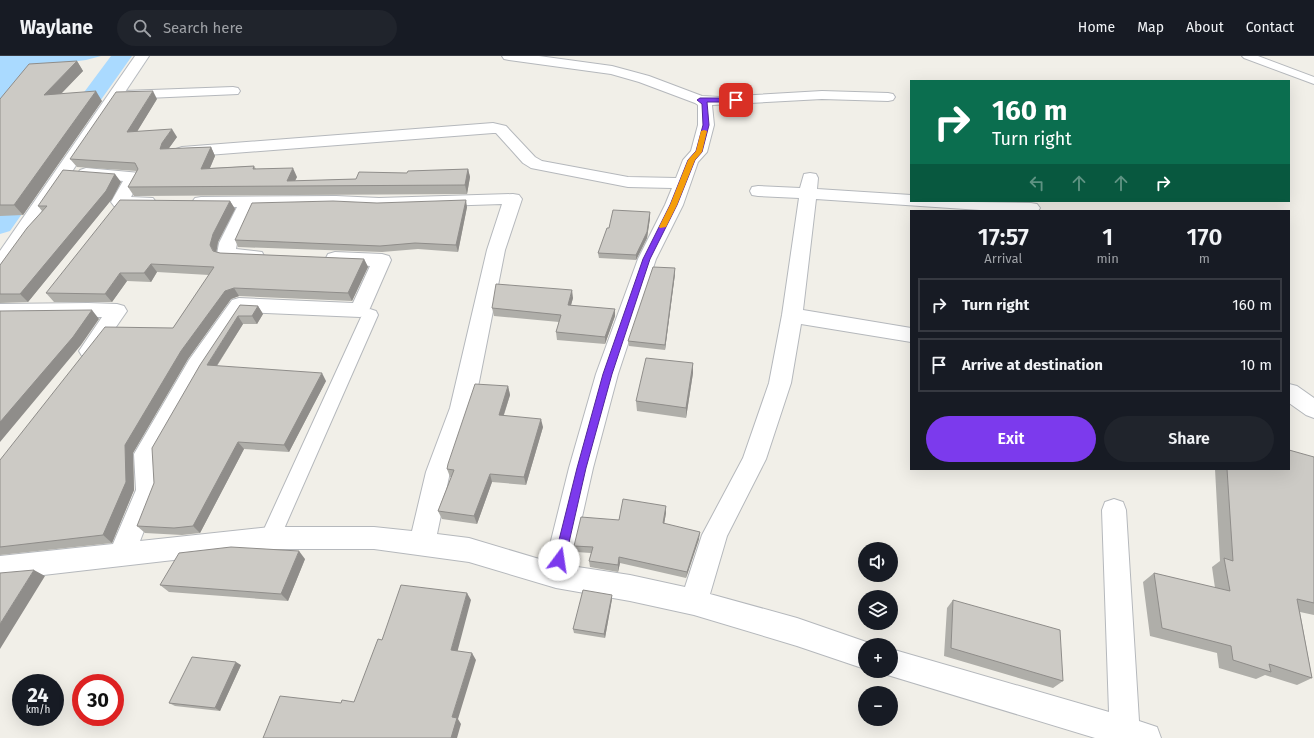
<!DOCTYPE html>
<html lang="en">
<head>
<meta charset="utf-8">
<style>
	body { margin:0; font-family:"Fira Sans",sans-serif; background:#20242c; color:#f1f3f6; height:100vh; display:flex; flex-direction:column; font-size:15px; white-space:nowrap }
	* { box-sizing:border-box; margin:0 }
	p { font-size:13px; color:#9ea1a6 }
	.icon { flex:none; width:22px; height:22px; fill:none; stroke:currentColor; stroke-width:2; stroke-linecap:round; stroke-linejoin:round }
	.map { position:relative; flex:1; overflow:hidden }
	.drawer { position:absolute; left:910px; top:154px; width:380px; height:260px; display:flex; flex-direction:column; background:#171b24; border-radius:0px; box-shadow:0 4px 16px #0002 }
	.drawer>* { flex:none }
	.hud { position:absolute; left:910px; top:24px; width:380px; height:122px; border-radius:0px; box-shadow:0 4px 16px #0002; background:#0b6e4f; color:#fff; overflow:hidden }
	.controls { position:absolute; left:858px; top:486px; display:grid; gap:8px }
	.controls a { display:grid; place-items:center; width:40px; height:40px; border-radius:50%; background:#171b24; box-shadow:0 4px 16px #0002; font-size:20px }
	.speed { position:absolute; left:12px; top:618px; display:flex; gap:8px; font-size:20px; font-weight:700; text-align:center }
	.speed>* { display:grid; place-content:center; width:52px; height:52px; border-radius:50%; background:#171b24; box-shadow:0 4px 16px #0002; line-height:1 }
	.speed small { font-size:10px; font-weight:400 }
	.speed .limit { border:6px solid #d22; background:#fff; color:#111 }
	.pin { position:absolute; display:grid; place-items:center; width:34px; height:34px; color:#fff; margin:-17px; border-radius:8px; box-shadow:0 2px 6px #0006 }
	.me { position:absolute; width:44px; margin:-22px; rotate:14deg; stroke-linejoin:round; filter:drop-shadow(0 0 3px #0008) }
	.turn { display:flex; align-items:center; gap:14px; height:84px; padding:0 16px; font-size:18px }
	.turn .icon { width:52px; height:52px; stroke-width:2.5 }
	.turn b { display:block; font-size:28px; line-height:34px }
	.lanes { display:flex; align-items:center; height:38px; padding:0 16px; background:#0003; justify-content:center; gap:20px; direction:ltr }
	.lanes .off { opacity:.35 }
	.eta { display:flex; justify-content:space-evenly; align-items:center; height:68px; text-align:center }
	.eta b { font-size:24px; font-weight:600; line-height:28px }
	.primary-button { display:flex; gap:8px; margin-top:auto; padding:8px 16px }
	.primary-button a { flex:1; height:46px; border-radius:24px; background:#7c3aed; color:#fff; font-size:16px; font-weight:600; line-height:46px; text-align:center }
	.primary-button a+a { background:#20242c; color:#f1f3f6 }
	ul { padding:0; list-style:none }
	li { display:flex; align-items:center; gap:12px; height:54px; margin:0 8px 6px; padding:0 8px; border:2px solid #363941; border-radius:0px }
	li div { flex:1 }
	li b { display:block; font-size:15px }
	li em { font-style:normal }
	header { display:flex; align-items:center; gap:24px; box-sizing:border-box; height:56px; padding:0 20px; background:#171b24; border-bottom:1px solid #363941 }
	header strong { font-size:19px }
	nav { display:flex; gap:22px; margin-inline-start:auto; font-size:14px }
	.search { width:280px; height:36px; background:#20242c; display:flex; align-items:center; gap:10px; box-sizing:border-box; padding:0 14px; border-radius:22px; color:#9ea1a6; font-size:15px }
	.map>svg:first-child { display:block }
	.water { fill:#aadaff }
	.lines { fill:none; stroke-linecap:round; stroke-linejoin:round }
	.canal { fill:#aadaff; fill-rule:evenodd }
	.service-casing { stroke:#b5b8bc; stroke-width:2 }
	.minor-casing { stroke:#b5b8bc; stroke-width:2 }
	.secondary-casing { stroke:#b6babf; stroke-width:2 }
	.service { fill:#fff; fill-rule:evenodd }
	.minor { fill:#fff; fill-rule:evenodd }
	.secondary { fill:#fff; fill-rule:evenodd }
	.wall { fill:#afaea9 }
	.shaded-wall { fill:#8f8d8a }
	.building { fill:#cccac5; stroke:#8f8d8a }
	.route { fill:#7c3aed; stroke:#51269a }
	.slow { fill:#f59e0b }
</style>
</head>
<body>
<header>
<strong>Waylane</strong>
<div class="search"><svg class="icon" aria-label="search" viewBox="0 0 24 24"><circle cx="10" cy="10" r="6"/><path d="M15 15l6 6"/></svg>Search here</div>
<nav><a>Home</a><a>Map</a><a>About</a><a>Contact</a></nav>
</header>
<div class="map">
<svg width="1314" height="682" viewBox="0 0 1314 682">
	<rect width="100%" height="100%" fill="#f1efe8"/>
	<path class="water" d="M0,0H101L86,4L39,10L0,46Z"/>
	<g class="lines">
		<path class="canal" d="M111,0H132L76,79L68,81L60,79L56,74Z
			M34,114L43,117L47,122L10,175L0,178V150L25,117Z"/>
		<defs>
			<path id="service" d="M1242,0H1258L1314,21V28L1244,2Z
				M370,253L376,255L378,259L280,482L277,489L270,491L263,489L260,482L362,259L364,255Z"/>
			<path id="minor" d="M502,0H539L612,10L649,20L702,40L720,41L822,35L888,37L893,38L895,41L893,44L888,45L822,43L712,49L714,69L707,96L698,106L683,149L656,203L618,318L593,412L571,510L630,519L685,531L702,479L743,402L769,327L782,259L799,142L758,140L752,139L750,135L752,131L758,130L800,132L804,118L810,117L816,118L818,122L817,133L911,139V145L1031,147L1037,148L1040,152L1038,155H995L816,143L803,254L911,272V286L801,268L791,327L766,403L727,480L710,538L797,562L875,589H865V613L797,590L694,559L630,545L556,532L469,506L374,493H270L0,524V500L113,488L136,434L134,398L189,304L232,244L239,242L353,247L370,210L328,206L326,202L328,198L335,196L382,198L389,200L391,204L367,259L360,261L244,256L205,316L158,399L160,434L140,485L270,471H374L412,475L426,416L450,352L487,194L502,148L379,152L336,150L255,151L237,187L236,193L262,196L264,200L262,204L255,206L219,202L217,198L219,187L237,151L195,150L192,146L195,142L201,141L336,140L379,142L513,138L519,139L522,143L505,194L479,326L470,359L450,416L437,478L469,482L546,505L569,412L596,318L638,203L665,149L672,132L628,131L531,112L523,107L496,77H493L182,101L176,99L174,96L176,93L182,91L493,67L506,70L535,101L542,105L628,121L676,122L683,104L691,95L698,69V49L695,47L639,26L611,18L509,4L504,3Z
				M233,31L238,32L240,35L238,38L124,43L119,42L117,39L119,36L124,35Z
				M86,112L140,117L142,121L131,141L153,142L156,146L153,150L147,151L114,150L111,146L123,125L80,120L78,117L80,114Z
				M88,247L117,248L124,250L127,255L96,300L89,303L82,300L79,295L102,261L0,262V248Z
				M1289,328L1297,330L1314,342V362L1306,359L1289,347Z
				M1114,443L1123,446L1126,454L1139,665L1157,671L1161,682H1095L881,617L880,615H891V593L1109,656L1102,454L1105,446Z"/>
			<path id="secondary" d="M135,0H149L7,213L0,215V195Z"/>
		</defs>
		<use href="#service" class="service-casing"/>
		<use href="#minor" class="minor-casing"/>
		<use href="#secondary" class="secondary-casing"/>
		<use href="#service" class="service"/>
		<use href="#minor" class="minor"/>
		<use href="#secondary" class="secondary"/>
	</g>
	<path class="wall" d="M77,5L83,15L61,38L102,45L23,159L0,160V43Z
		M157,43L137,75L177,81L168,93L211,91L215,100L210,112L254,110L256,113L297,121L295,125L356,123L407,117L468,113L470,121L467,138L134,140L128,131L137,115L77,111L70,103Z
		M121,126L112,143L28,246L0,247V209L42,155L38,150Z
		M230,145L235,153L218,186L216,196L220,197L364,203L368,211L352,245L239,240L231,243L188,303L133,397L134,434L112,487L0,499V404L173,272L209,219L157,216L151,226L127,225L112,246H54L46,237Z
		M467,151L458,196L418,193L382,196L238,191L235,184Z
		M650,162L647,182L636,204L599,202L598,197L609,172Z
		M675,218L665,294L629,290L628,285Z
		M573,242L571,249L615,260L605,288L557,284L556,276L559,266L494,260L492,252Z
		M240,249L258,250L263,258L257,268H243L217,310L326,325L289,396L244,393L200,477L182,479L145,477L137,470Z
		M693,307V317L686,362L637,355L636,345Z
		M508,330L510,339L504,359L543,371L526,429L492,426L477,468L442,463L438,455L451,421H450L447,413Z
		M1314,401V559L1300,556L1312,622L1297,629L1265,619L1256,623L1219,612L1217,597L1150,580L1143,526L1154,517L1215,532L1212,511L1220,505L1215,413H1289Z
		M666,450V457L664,468L699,483L686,522L620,507L618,516L590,511L589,505L591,497L576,496L574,490L619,464Z
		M305,503L288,545L169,536L160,529Z
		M612,543L605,582L574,577L573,573Z
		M953,544L1063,625L1053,632L944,600L947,552Z
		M241,609L220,655L175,650L169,647Z"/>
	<path class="shaded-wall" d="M77,5L83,15L51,48L44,39Z
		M96,35L102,45L23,159L14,149Z
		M153,35L157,43L132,84L127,76Z
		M172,73L177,81L167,95L160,93L162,87Z
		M211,91L215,100L206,121L201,113Z
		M293,112L297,121L292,130L287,125Z
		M468,113L470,121L467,138L465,129Z
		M115,118L121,126L112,143L28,246L20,238Z
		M466,144L467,151L458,196L456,189Z
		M230,145L235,153L218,186L216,198L219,203L210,189L213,178Z
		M650,156V162L647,182L636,204V199Z
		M364,203L368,211L352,245L348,237Z
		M151,208L157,216L151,226L144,217Z
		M675,212V218L665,294V289Z
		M120,217L127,225L112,246L105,238Z
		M234,232L239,240L231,243L188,303L133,397L134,434L112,487L103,479L125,389L181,295L225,235Z
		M572,234L573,242L569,256L568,249Z
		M258,250L263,258L257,268L252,260Z
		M615,253V260L605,288V281Z
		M92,254L99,263L81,289L0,386V366Z
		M238,260L243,268L212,317L207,309Z
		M693,307V317L686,362V352Z
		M322,317L326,325L289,396L284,389Z
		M508,330L510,339L501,367L499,359Z
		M541,363L543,371L526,429L524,421Z
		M238,386L244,393L200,477L193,470Z
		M490,418L492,426L477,468L474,460Z
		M666,450V457L663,474V467Z
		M700,476L699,483L686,522L687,516Z
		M299,495L305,503L288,545L281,538Z
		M619,501L620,507L618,516V509Z
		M34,514L45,520L0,593V568Z
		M467,537L471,544L456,601L451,594Z
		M612,539V543L605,582L604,578Z
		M472,597L476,604L458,663L461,668L457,682H451L452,661Z
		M236,606L241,609L220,655L215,652Z"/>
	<path class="building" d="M77,5L44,39L96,35L14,149H0V43L29,8Z
		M153,35L127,76L172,73L162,87L160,93L211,91L201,113L254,110L253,113L293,112L287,125L356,123L359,116L407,117L408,115L468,113L465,129L128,131L138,113L135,107L70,103L116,36Z
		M63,114L115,118L106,135L20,238H0V209L27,172L47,150H38Z
		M120,144L230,145L213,178L210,189L213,195L220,197L364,203L348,237L234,232L225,235L181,295L125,389L126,426L103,479L0,491V404L105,271L173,272L214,211L151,208L144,217H120L105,238L46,237Z
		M466,144L456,189L415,187L380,190L235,184L252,147L333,145L377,147Z
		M613,154L650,156L647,176L636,199L598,197L607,172H609Z
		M653,211L675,212L665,289L628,285Z
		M496,228L572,234L568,249L615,253L605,281L556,276L561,259L492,252Z
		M240,249L258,250L252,260H238L207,309L322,317L284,389L238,386L193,470L174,472L137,470L154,427L152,392L200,309Z
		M92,254L73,281L0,366V255Z
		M646,302L693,307L686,352L636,345Z
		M475,328L508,330L499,359L541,363L524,421L490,418L474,460L438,455L454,414L447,413L448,408Z
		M1289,394L1314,401V547L1297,543L1312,622L1269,608L1271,616L1233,604L1231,590L1162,572L1154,517L1230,535L1224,502L1233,505L1227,413H1289Z
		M623,443L666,450L663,467L700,476L687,516L619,501L618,509L589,505L593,491L574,490L581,461L619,464Z
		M231,491L299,495L281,538L160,529L179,497Z
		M34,514L0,568V517Z
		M401,529L467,537L451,594L472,597L452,661L457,662L451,682H263L280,640L341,647L342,644L354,646L378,583L382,584Z
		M583,534L612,539L604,578L573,573Z
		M953,544L1060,574L1063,625L951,592Z
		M192,601L236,606L215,652L169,647Z"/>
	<path class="route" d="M700,42H736L739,44L736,46H707L709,69L702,96L695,104L677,149L650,203L612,318L586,412L565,504L563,508L559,509L556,508L554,504L577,412L603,318L643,203L670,149L688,104L696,95L703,69L702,48L697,44Z"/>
	<path class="slow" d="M704,74L707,75L702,96L695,104L677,149L666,171L660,172L659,171L670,149L688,104L696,95L701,75Z"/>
</svg>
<div class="controls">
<a><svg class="icon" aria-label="sound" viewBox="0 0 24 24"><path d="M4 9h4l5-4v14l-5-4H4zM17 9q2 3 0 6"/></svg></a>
<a><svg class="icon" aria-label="layers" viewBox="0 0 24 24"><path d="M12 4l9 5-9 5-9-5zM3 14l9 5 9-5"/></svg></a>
<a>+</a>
<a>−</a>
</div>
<div class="speed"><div>24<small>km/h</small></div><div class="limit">30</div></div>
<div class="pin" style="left:736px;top:44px;background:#d93025"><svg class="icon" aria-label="arrive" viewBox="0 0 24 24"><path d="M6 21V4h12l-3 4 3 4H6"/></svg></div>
<svg class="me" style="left:559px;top:504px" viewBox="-20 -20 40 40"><circle r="19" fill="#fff"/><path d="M0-13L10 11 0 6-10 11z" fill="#7c3aed"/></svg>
<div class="hud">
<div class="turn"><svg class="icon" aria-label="right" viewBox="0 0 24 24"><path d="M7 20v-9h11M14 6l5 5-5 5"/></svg><div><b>160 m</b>Turn right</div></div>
<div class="lanes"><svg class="icon off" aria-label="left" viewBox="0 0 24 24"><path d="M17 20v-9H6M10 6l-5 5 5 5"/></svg><svg class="icon off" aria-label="ahead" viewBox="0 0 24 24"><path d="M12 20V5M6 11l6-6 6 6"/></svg><svg class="icon off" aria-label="ahead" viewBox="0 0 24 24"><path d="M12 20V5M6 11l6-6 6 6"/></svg><svg class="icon" aria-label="right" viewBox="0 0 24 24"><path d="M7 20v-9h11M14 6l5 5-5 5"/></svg></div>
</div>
<section class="drawer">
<div class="eta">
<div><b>17:57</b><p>Arrival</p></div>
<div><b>1</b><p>min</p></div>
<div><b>170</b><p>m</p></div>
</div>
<ul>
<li><svg class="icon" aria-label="right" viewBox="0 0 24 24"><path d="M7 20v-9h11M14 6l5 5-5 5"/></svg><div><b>Turn right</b></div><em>160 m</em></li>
<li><svg class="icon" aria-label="arrive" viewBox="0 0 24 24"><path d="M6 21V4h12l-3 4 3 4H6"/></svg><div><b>Arrive at destination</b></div><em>10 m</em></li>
</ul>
<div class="primary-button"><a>Exit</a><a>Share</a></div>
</section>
</div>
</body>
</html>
